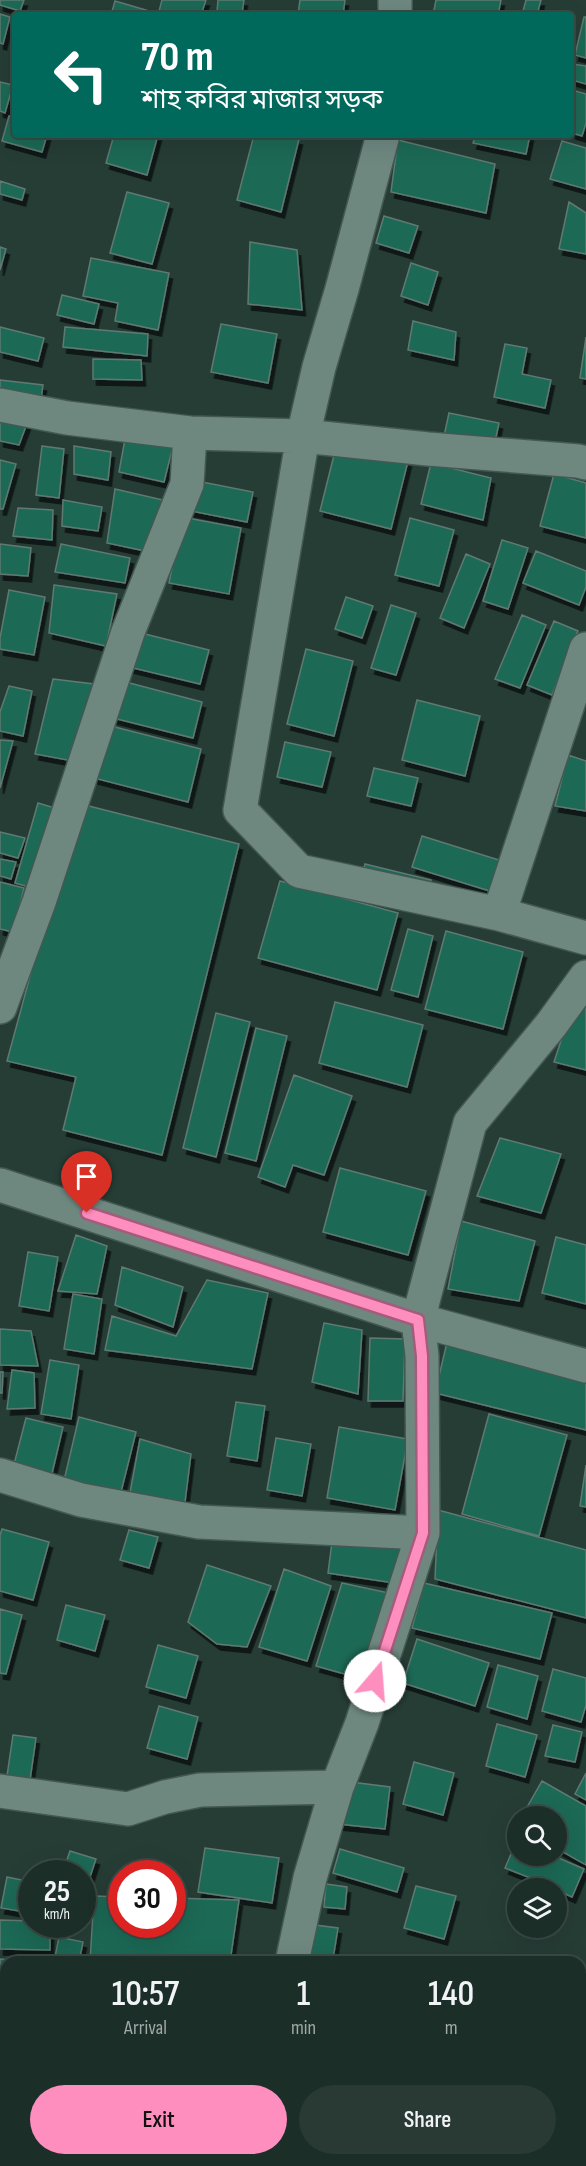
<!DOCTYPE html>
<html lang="en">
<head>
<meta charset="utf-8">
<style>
	body { margin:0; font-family:"Sofia Sans Condensed","Noto Sans Bengali",sans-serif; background:#293a34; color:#f1f3f6; height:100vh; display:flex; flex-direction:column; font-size:22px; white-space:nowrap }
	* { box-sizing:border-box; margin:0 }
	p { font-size:20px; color:#a0a8a8 }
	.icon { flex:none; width:33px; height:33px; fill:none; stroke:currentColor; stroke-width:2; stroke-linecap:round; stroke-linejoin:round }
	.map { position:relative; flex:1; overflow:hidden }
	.drawer { position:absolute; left:0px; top:1956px; width:586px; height:210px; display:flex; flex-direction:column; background:#1c2e28; border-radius:18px 18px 0 0; box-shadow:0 6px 24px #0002,0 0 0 2px #3a4a45 }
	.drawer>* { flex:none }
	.hud { position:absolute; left:12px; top:12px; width:562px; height:126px; border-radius:6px; box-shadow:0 6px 24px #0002,0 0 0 2px #3a4a45; background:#00695c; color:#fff; overflow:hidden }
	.buttons { position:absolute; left:507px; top:1806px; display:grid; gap:12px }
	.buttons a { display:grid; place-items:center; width:60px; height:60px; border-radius:50%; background:#1c2e28; box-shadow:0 6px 24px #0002,0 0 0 2px #3a4a45; font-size:30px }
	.speed { position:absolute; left:18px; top:1860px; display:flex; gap:12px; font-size:30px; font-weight:700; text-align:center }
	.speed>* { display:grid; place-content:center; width:78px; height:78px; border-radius:50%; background:#1c2e28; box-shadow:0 6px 24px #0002,0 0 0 2px #3a4a45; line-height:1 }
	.speed small { font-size:15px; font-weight:400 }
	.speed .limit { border:9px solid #d22; background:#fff; color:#111 }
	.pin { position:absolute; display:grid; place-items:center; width:51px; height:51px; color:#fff; margin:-62px -26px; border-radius:50% 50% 50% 0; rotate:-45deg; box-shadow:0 0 6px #0007 }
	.pin .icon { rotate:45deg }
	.me { position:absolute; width:66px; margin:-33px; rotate:18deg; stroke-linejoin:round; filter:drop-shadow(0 0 4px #0008) }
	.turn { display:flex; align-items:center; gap:21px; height:126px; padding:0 30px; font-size:27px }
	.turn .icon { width:78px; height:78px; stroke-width:2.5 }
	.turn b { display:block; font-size:42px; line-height:51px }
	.eta { display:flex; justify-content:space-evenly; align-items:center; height:102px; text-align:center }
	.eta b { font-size:36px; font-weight:600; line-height:42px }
	.action { display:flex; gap:12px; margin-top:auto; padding:12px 30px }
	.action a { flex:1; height:69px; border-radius:36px; background:#fe8ebe; color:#111; font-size:24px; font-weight:600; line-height:69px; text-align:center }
	.action a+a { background:#293a34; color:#f1f3f6 }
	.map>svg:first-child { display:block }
	.building { fill:#1a6957; stroke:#607971; stroke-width:1.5; filter:url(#shadow) }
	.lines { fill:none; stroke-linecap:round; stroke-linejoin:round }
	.minor-casing { stroke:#445852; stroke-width:36 }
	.minor { stroke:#6e8880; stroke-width:33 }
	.route-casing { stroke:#a55c7c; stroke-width:15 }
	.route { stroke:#fe8ebe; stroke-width:10 }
</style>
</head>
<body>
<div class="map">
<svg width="586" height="2166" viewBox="0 0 586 2166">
	<defs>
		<filter id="shadow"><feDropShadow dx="3.5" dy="6" stdDeviation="0" flood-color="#0009"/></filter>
	</defs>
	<rect width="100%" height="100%" fill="#263d36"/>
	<path class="building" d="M0,0H24L20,11L0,5Z
		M162,0H206L201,15H158Z
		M218,0H244L242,14L217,12Z
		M300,0H345L343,15H298Z
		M436,0H501L498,15H433Z
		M526,0H541L537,15H522Z
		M115,1L156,13L155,15H111Z
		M0,14L10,17L3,44L0,43Z
		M584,17H586V58L575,55Z
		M572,64L586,66V84L572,80Z
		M0,82L13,85L5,113L0,111Z
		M572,90L586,94V123L582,136L572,133Z
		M9,116L15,117V135H47L42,152L2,141Z
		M114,135H158L147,175L106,163Z
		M254,135H281L299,139L281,212L237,200Z
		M476,135H530L526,154L473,143Z
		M398,140L495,164L486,213L391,192Z
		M562,141L586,148V189L550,179Z
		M0,181L25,189L22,200L0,194Z
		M127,192L169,203L152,264L110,253Z
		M569,202L586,213V254L559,249Z
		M384,216L418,226L409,253L376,243Z
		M250,242L297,250L302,310L248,304Z
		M0,247L6,249L0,270Z
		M91,258L169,273L158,330L115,321L118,303L83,296Z
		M411,263L438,272L428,305L401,296Z
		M62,295L99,304L94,324L57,315Z
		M413,321L456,332L454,360L408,350Z
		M221,324L277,334L268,383L211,372Z
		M0,327L44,338L38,361L0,352Z
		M65,327L148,334L147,356L63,347Z
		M586,337V379L580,378Z
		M505,344L527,348L522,374L551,380L545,408L494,397Z
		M93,359L141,360L142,380L93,379Z
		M0,380L43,385L40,407L0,401Z
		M0,410L29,418L19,445L0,441Z
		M449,413L499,423L493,451L443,441Z
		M127,428L176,434L164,482L119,472Z
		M337,443L408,461L391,529L320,511Z
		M42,446L64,449L59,498L36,495Z
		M74,446L111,452L108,480L74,474Z
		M0,460L16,464L3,509H0Z
		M431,463L491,478L483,520L421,504Z
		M554,474L586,483V538L540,526Z
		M192,480L253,492L247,522L186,510Z
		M115,489L163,500L150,552L107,543Z
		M63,500L102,507L98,531L62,526Z
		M18,508L53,510L52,540L13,536Z
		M182,517L241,528L229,594L169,583Z
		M410,518L454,530L439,586L395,575Z
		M502,540L528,548L508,609L483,601Z
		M0,544L31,548L28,576L0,574Z
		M61,544L130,558L125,583L55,572Z
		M536,551L586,571V587L579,605L523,583Z
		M466,554L490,564L464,628L440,618Z
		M54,585L117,594L106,646L49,633Z
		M9,590L45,597L34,655L0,649V638Z
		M346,597L373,606L362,638L335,629Z
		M391,605L416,613L396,675L371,668Z
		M522,615L546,625L520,688L495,679Z
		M554,621L578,631L552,695L527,685Z
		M137,632L209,650L200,684L129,667Z
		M306,649L353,661L334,736L287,724Z
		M53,679L102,685L78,762L35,754Z
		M122,681L202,702L193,738L113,718Z
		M9,686L32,691L23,736L0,731V712Z
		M417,700L480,716L465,776L402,760Z
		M107,725L201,749L188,802L94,778Z
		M0,740L13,741L0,788Z
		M285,742L331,752L322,787L277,777Z
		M568,755L586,761V811L555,806Z
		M374,768L418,778L411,806L367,796Z
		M38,803L58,809L36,889L15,883Z
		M77,803L239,844L162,1155L63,1130L76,1077L7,1061Z
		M0,832L25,838L18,858L0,853Z
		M422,836L502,861L493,892L412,867Z
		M0,859L16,862L11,879L0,876Z
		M365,864L431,880L428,892L362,876Z
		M280,881L398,913L377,990L258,958Z
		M0,882L24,888L13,932L0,929Z
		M408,929L433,936L418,997L391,990Z
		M446,931L523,952L503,1029L425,1009Z
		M574,1001L586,1005V1070L554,1062Z
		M335,1002L423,1025L407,1087L319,1063Z
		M216,1013L250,1022L216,1157L183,1148Z
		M256,1028L287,1036L256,1161L225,1153Z
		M294,1075L352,1096L324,1175L293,1165L285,1187L258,1177Z
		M500,1138L561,1154L541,1213L477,1196Z
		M340,1168L426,1191L408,1255L323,1232Z
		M461,1221L535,1241L519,1301L448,1289Z
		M76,1235L107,1246L97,1294L58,1291Z
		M556,1237L586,1245V1304L542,1293Z
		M28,1252L58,1257L49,1311L19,1306Z
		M122,1267L183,1287L173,1327L115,1305Z
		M207,1280L268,1293L252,1369L105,1350L112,1316L176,1336Z
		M73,1294L102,1299L94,1354L64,1349Z
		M324,1323L362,1330L358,1394L312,1382Z
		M0,1329L31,1331L38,1366L0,1365Z
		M449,1334L586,1369V1430L435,1393Z
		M370,1338L405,1339L403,1401H368Z
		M50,1360L79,1365L71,1419L41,1414Z
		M12,1370L34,1373L35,1408L7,1409Z
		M0,1372H3L2,1393H0Z
		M236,1402L265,1406L257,1461L227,1456Z
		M489,1414L567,1435L539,1536L462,1514Z
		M79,1417L136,1432L120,1496L62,1489Z
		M26,1418L63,1427L50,1482L12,1472Z
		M339,1427L408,1439L395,1510L327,1498Z
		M276,1438L311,1444L302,1496L267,1490Z
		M140,1439L191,1454L185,1502L129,1498Z
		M586,1465V1507L580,1506Z
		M438,1510L586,1550V1618L435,1579Z
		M2,1529L49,1542L33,1600L0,1591V1535Z
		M129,1530L158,1537L149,1568L120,1560Z
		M332,1542L406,1546L394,1583L328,1573Z
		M207,1565L271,1586L247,1647L217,1644L188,1622Z
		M284,1569L331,1586L307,1661L259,1647Z
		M342,1583L389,1593L359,1678L316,1666Z
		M424,1583L552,1613L540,1659L412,1628Z
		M66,1605L105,1615L95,1651L57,1640Z
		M0,1609L22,1615L6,1674L0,1673Z
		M417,1639L489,1663L475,1706L403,1683Z
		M158,1645L198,1656L186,1698L146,1687Z
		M498,1665L538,1676L527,1719L487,1707Z
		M553,1669L586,1678V1705L581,1722L542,1711Z
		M159,1706L198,1717L187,1759L147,1748Z
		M497,1724L537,1735L525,1777L486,1766Z
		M553,1725L582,1732L575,1762L545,1756Z
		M13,1735L36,1738L30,1780L7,1776Z
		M414,1762L454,1773L443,1815L403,1804Z
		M586,1773V1800L575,1794Z
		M343,1781L390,1787L385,1829L338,1824Z
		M542,1781L586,1806V1865L556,1848V1816H522Z
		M517,1840L518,1856H554L584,1869L572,1897L556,1890V1888L505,1868Z
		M205,1848L279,1858L272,1903L198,1892Z
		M340,1849L404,1868L397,1892L333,1873Z
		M70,1851L96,1859L83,1898L82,1874H62Z
		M7,1877L32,1882V1913L1,1908Z
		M326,1884L347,1887L345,1909L324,1907Z
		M416,1886L456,1896L444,1939L404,1928Z
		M94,1896L122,1897V1924H172V1898L239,1900L230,1962H90Z
		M0,1920L32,1921V1924H50V1950L0,1949Z
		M315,1925L338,1928L333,1959L311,1955Z
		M59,1937L83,1942L79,1962H54Z
		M0,1959L34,1962H6V1983H0Z
		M580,2119L586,2121V2166H558L539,2160H580Z
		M0,2137H6V2160H91V2166H0Z
		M417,2160H475L500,2166H415Z"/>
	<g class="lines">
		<defs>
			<path id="minor" d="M395,15V0
				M383,135L342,289L319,367L303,436L240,810L299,871L499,914L586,938
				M0,405L67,418L190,433L303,436L428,449L578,461L586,463
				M499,914L586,649
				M0,1007L39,902L128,632L187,484L190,433
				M0,1185L418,1320L586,1366
				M0,1475L81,1500L199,1522L423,1533
				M0,1791L128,1809L165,1797L200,1790L337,1787
				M292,1962L310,1878L337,1787L362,1723L423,1533L422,1356L418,1320L470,1123L551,1025L586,977
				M279,2166V2160"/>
		</defs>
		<use href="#minor" class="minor-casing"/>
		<use href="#minor" class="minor"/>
	</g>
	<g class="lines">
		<defs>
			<path id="route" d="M87,1213L418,1320L422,1356L423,1533L375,1681"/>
		</defs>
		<use href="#route" class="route-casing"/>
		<use href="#route" class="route"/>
	</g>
</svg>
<div class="buttons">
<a><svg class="icon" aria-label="search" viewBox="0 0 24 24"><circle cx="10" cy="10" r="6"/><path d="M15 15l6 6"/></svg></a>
<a><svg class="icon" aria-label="layers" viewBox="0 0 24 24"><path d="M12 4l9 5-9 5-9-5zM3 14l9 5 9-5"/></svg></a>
</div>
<div class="speed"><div>25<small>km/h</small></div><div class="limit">30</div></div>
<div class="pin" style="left:87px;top:1213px;background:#d93025"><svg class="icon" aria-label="arrive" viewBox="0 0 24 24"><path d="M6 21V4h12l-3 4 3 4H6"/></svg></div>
<svg class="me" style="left:375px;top:1681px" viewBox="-20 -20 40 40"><circle r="19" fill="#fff"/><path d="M0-13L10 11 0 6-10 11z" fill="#fe8ebe"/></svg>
<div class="hud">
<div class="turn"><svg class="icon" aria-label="left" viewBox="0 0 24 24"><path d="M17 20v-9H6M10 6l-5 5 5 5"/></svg><div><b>70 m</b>শাহ কবির মাজার সড়ক</div></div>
</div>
<section class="drawer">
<div class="eta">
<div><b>10:57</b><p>Arrival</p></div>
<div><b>1</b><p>min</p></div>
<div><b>140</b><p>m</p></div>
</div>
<div class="action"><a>Exit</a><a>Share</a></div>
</section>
</div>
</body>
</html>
